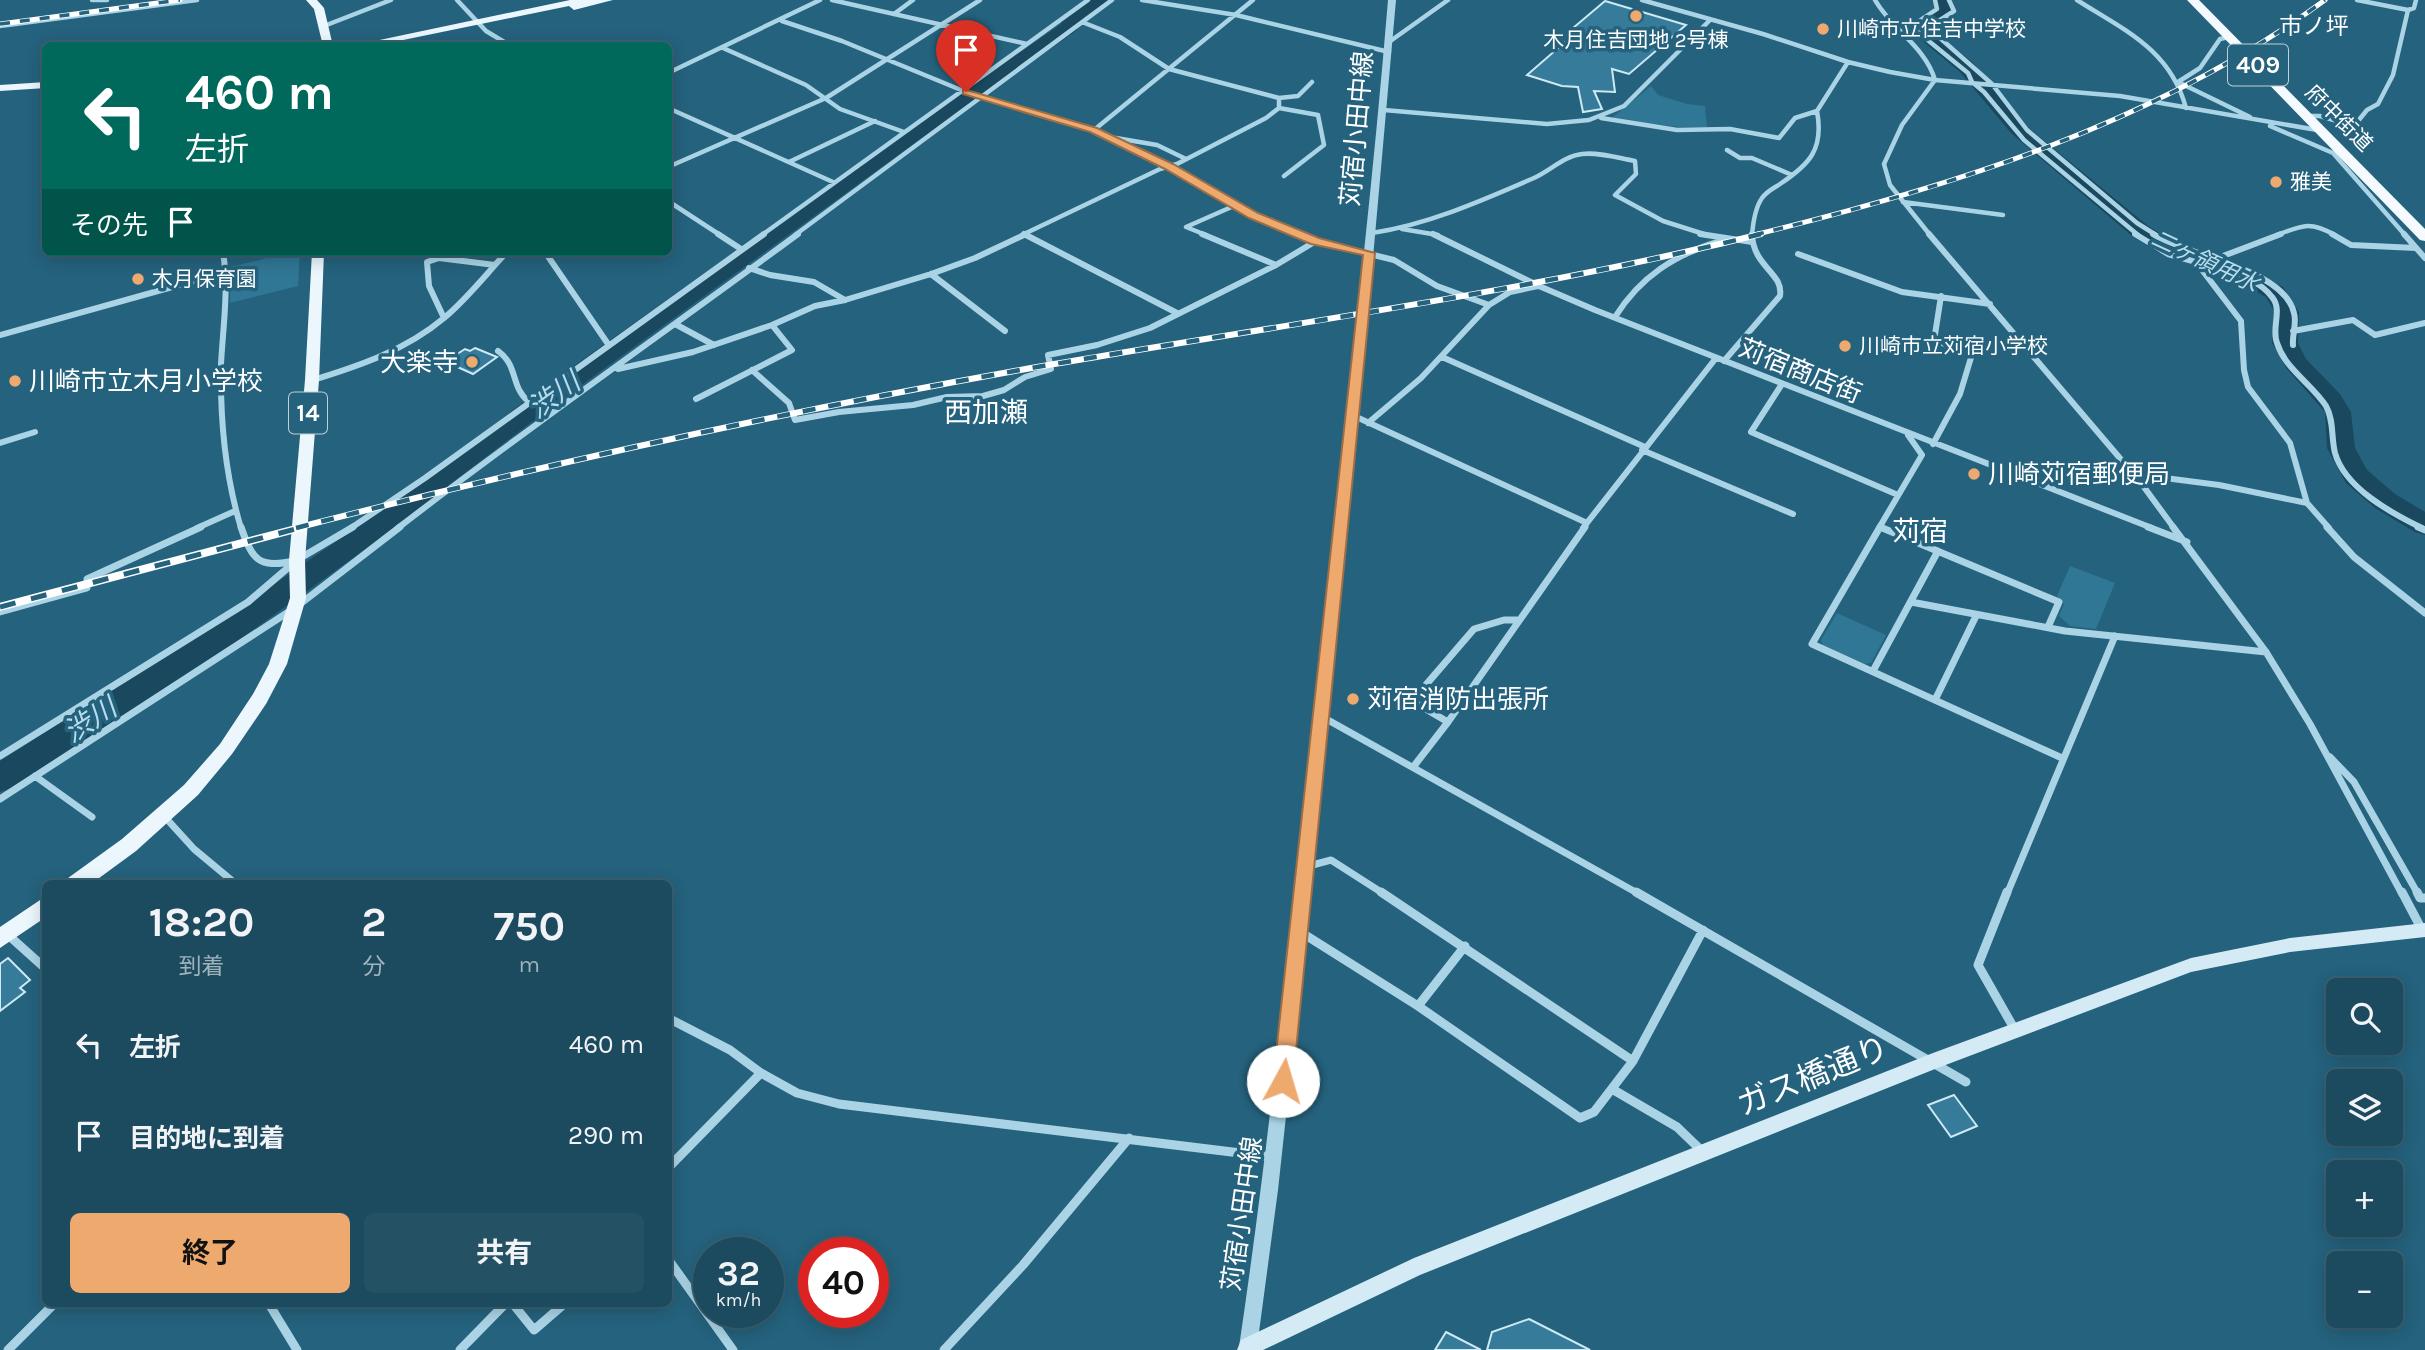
<!DOCTYPE html>
<html lang="ja">
<head>
<meta charset="utf-8">
<style>
	body { margin:0; font-family:Karla,"Noto Sans JP",sans-serif; background:#255164; color:#f1f3f6; height:100vh; display:flex; flex-direction:column; font-size:26px; white-space:nowrap }
	* { box-sizing:border-box; margin:0 }
	p { font-size:23px; color:#a0b3bc }
	.icon { flex:none; width:38px; height:38px; fill:none; stroke:currentColor; stroke-width:2; stroke-linecap:round; stroke-linejoin:round }
	.map { position:relative; flex:1; overflow:hidden }
	.panel { position:absolute; left:42px; top:880px; width:630px; height:427px; display:flex; flex-direction:column; background:#1c4a5e; border-radius:10px; box-shadow:0 4px 18px #0003,0 0 0 2px #3a6273 }
	.panel>* { flex:none }
	.guide { position:absolute; left:42px; top:42px; width:630px; height:214px; border-radius:10px; box-shadow:0 4px 18px #0003,0 0 0 2px #3a6273; background:#00695c; color:#fff; overflow:hidden }
	.fabs { position:absolute; left:2326px; top:978px; display:grid; gap:14px }
	.fabs a { display:grid; place-items:center; width:77px; height:77px; border-radius:10px; background:#1c4a5e; box-shadow:0 4px 18px #0003,0 0 0 2px #3a6273; font-size:35px }
	.speed { position:absolute; left:693px; top:1237px; display:flex; gap:14px; font-size:35px; font-weight:700; text-align:center }
	.speed>* { display:grid; place-content:center; width:91px; height:91px; border-radius:50%; background:#1c4a5e; box-shadow:0 4px 18px #0003,0 0 0 2px #3a6273; line-height:1 }
	.speed small { font-size:18px; font-weight:400 }
	.speed .limit { border:10px solid #d22; background:#fff; color:#111 }
	.pin { position:absolute; display:grid; place-items:center; width:60px; height:60px; color:#fff; margin:-72px -30px; border-radius:50% 50% 50% 0; rotate:-45deg; box-shadow:0 0 7px #0007 }
	.pin .icon { rotate:45deg }
	.me { position:absolute; width:77px; margin:-38px; rotate:6deg; stroke-linejoin:round; filter:drop-shadow(0 0 5px #0008) }
	.turn { display:flex; align-items:center; gap:24px; height:147px; padding:0 28px; font-size:32px }
	.turn .icon { width:91px; height:91px; stroke-width:2.5 }
	.turn b { display:block; font-size:49px; line-height:60px }
	.then { display:flex; align-items:center; height:66px; padding:0 28px; background:#0003; gap:14px; font-size:26px }
	.eta { display:flex; justify-content:space-evenly; align-items:center; height:119px; text-align:center }
	.eta b { font-size:42px; font-weight:700; line-height:49px }
	.cta { display:flex; gap:14px; margin-top:auto; padding:14px 28px }
	.cta a { flex:1; height:80px; border-radius:10px; background:#eea96f; color:#111; font-size:28px; font-weight:700; line-height:80px; text-align:center }
	.cta a+a { background:#255164; color:#f1f3f6 }
	ul { padding:0; list-style:none }
	li { display:flex; align-items:center; gap:21px; height:91px; padding:0 28px }
	li div { flex:1 }
	li b { display:block; font-size:26px }
	li em { font-style:normal }
	.map>svg:first-child { display:block }
	.green { fill:#307795 }
	.lines { fill:none; stroke-linecap:round; stroke-linejoin:round }
	.river { fill:#1a485e; fill-rule:evenodd }
	.building { fill:#367c9a; stroke:#cde9f4; stroke-width:2 }
	.minor-far3 { stroke:#aad4e5; stroke-width:4.5 }
	.minor-far2 { stroke:#aad4e5; stroke-width:6 }
	.minor-far1 { stroke:#aad4e5; stroke-width:7 }
	.minor { stroke:#aad4e5; stroke-width:9 }
	.tertiary { fill:#aad4e5; fill-rule:evenodd }
	.secondary { fill:#d4ebf5; fill-rule:evenodd }
	.primary { fill:#ebf6fd; fill-rule:evenodd }
	.trunk { fill:#f5fafe; fill-rule:evenodd }
	.rail-far2-casing { stroke:#fff; stroke-width:5 }
	.rail-far1-casing { stroke:#fff; stroke-width:6 }
	.rail-casing { stroke:#fff; stroke-width:8 }
	.rail-far2 { stroke:#25627d; stroke-width:3.5; stroke-dasharray:10; stroke-linecap:butt }
	.rail-far1 { stroke:#25627d; stroke-width:4.5; stroke-dasharray:13; stroke-linecap:butt }
	.rail { stroke:#25627d; stroke-width:5; stroke-dasharray:16; stroke-linecap:butt }
	.route { fill:#eea96f; stroke:#9b6e48; stroke-width:2 }
	.poi-dot { fill:#eea96f; stroke:#25627d; stroke-width:2.5 }
	.labels { text-anchor:middle; dominant-baseline:central; stroke-width:7; stroke-linejoin:round; paint-order:stroke }
	.far-poi-label { font-size:21px; fill:#fff; stroke:#25627d; text-anchor:start }
	.far-street-label { font-size:21px; fill:#fff; stroke:#25627d }
	.far-neighbourhood-label { font-size:23px; fill:#fff; stroke:#25627d }
	.far-water-label { font-size:23px; font-style:italic; fill:#b6dded; stroke:#25627d }
	.shield { fill:#25627d; stroke:#bed0d8; stroke-width:2 }
	.shield-label { font-size:24px; font-weight:bold; fill:#fff }
	.street-label { font-size:26px; fill:#fff; stroke:#25627d }
	.poi-label { font-size:26px; fill:#fff; stroke:#25627d; text-anchor:start }
	.water-label { font-size:28px; font-style:italic; fill:#b6dded; stroke:#25627d }
	.neighbourhood-label { font-size:28px; fill:#fff; stroke:#25627d }
	.near-street-label { font-size:32px; fill:#fff; stroke:#25627d }
</style>
</head>
<body>
<div class="map">
<svg width="2425" height="1350" viewBox="0 0 2425 1350">
	<rect width="100%" height="100%" fill="#25627d"/>
	<path class="green" d="M1651,86L1658,95L1687,104L1705,106L1707,127H1679L1615,120L1613,117Z
		M291,252H300L298,286L230,303L231,267Z
		M2070,566L2115,583L2096,629L2070,626L2059,616L2064,604L2057,596Z
		M1837,613L1886,635L1871,663L1864,664L1823,646L1821,640Z"/>
	<g class="lines">
		<path class="river" d="M1088,0H1109L1079,23L1077,30L1036,59L1025,63L550,408L364,550L246,635L12,788L0,792V761L224,619L344,536L532,396L1011,55L1022,51L1061,24L1063,17Z
			M1932,0H1950L1955,9L1934,26L1935,32L1973,63L2025,125L2148,226L2175,243L2235,262L2283,287L2299,312L2298,343L2306,359L2340,394L2351,412L2355,448L2367,470L2395,494L2425,512V535L2415,532L2375,508L2346,483L2327,448L2325,412L2287,369L2272,343L2275,312L2266,297L2219,272L2159,253L2132,236L2011,133L1959,71L1919,38L1915,24L1936,7Z"/>
	</g>
	<path class="building" d="M1605,1L1686,25L1629,74L1612,69L1615,92L1594,91L1602,109L1583,112L1578,87L1562,86L1527,75L1579,30L1573,28Z
		M475,348L497,357L473,374L451,364L457,360L451,358L465,349L470,351Z
		M8,958L30,980L20,988L25,992L0,1011V964Z
		M1954,1095L1977,1126L1951,1137L1928,1105Z
		M1529,1319L1590,1350H1487L1492,1332Z
		M1446,1332L1481,1350H1435Z"/>
	<g class="lines">
		<path class="minor-far3" d="M92,0H107
			M457,0L486,31L511,46
			M832,0L1027,44
			M1142,0L1236,15L1389,52
			M1642,0L1763,34L1848,62L1890,72L1935,80L2120,96L2323,131
			M1875,0C1892,30 1925,46 1935,80L1902,125L1884,164L1890,185L1930,235
			M1935,0L1937,9L1919,21V33L1968,73L1972,82L1984,92L2024,140L2138,235
			M1949,0L1954,11L1934,24L1932,31L1992,84L2027,130L2137,223L2156,235
			M2077,0C2124,30 2170,49 2186,108
			M2357,0L2408,10
			M894,14L913,0
			M782,21L842,41L966,92L1094,130L1169,166L1253,216L1302,235
			M1082,22L1120,37L1169,69L1279,98L1298,96L1312,82
			M0,26L197,0
			M324,26L391,0
			M1389,42L1448,0
			M723,48L806,85L840,109L904,132
			M668,73L820,0
			M2178,82L2250,117
			M2178,82L2200,68L2220,39L2229,37
			M668,108L833,182
			M1279,108L1318,115L1324,145L1284,176
			M1384,110L1547,124L1589,120L1624,106L1710,20
			M2308,116H2320L2354,126L2367,110L2378,104L2393,75L2408,10L2414,8L2416,0
			M1601,118L1677,130L1730,129L1779,138L1795,118L1817,111L1848,62
			M2270,126L2333,153H2344
			M1094,130L1253,0
			M1116,138L1157,145L1186,159
			M1727,150L1740,158H1752L1792,175
			M2333,153L2405,235
			M789,162L875,121
			M668,167L826,98L980,0
			M668,201L720,235
			M1903,202L2003,215
			M1402,229L1438,235
			M1372,233C1429,224 1481,201 1534,178C1550,171 1564,156 1582,154C1599,152 1618,158 1635,161L1636,174L1615,195L1663,221L1707,235
			M1024,234L1027,235
			M762,235L1088,0
			M795,235L1112,0
			M1022,235L1160,169L1177,164L1266,118L1279,108V98
			M1206,235L1186,227L1236,205
			M1752,235C1753,223 1755,208 1762,198C1767,191 1774,188 1780,184C1810,164 1824,149 1817,111
			M2277,235C2303,225 2310,221 2335,235"/>
		<path class="minor-far2" d="M718,234L741,249
			M1024,234L1177,313
			M1202,234L1276,265
			M1297,234L1316,241L1394,260L1437,286L1489,305
			M1433,234L1539,286L1595,310L2152,528
			M1700,234L1752,242
			M1929,234L2141,483L2174,528
			M2135,234L2168,254L2196,262L2241,321L2244,370L2248,387L2290,443L2307,503L2329,528
			M2153,234C2189,257 2284,268 2294,313C2297,323 2292,335 2293,345
			M2332,234L2351,245L2416,248
			M2404,234L2425,258
			M223,252C229,289 223,327 221,364C220,420 225,475 241,528
			M437,252L439,258L495,265
			M545,252L608,344
			M1798,254L1902,292L1990,304
			M439,258L427,262L429,286L444,318
			M2221,260L2223,256L2281,234
			M2196,261C2220,272 2255,274 2272,297C2283,310 2271,328 2277,343C2285,369 2312,384 2326,406C2334,420 2331,437 2335,453C2345,488 2391,513 2422,528
			M749,268L770,275L814,282L845,300
			M931,274L1005,331
			M1615,317C1640,277 1675,254 1721,241
			M675,324L714,345
			M2293,331L2353,320L2375,335L2425,323
			M0,335L226,272
			M498,351C519,366 510,387 529,402
			M1442,357L1645,447
			M1724,361L1780,296C1784,273 1753,267 1752,234
			M618,369L693,352L772,325L815,306L845,300L931,274L975,258L1026,234
			M752,370L789,403L795,420L839,412L913,405L947,397L983,396L1004,390L1025,377L1051,369L1048,355L1097,345L1150,328L1276,265L1316,241
			M313,380C359,366 406,350 444,318C467,299 486,274 507,252
			M1782,384L1751,432L1898,495
			M696,399L792,350L772,325
			M1352,415L1587,523
			M1368,423L1421,378L1489,305L1510,292L1538,286
			M0,443L35,432
			M1933,444L1960,394L1973,351L1934,341L1941,296
			M1642,450L1793,514
			M2134,474L2219,485L2307,503
			M1880,527L1883,528
			M197,528L235,511
			M351,528L425,478L764,234
			M398,528C529,427 665,332 798,234
			M1583,528L1716,358
			M1879,528L1922,455L1908,435"/>
		<path class="minor-far1" d="M241,527C252,559 258,569 294,561
			M1880,527L1812,644L2062,758
			M1880,527L2059,602L2048,627
			M2148,527L2187,542
			M2173,527L2266,652L2310,724L2402,894
			M2327,527L2354,557L2425,613
			M2418,527L2425,530
			M1911,602L2065,631L2266,652
			M300,604L400,527
			M0,612L87,588V579L201,527
			M1873,671L1938,551
			M1935,700L1976,616
			M1319,715L1639,894
			M1448,722L1412,701L1474,629L1504,620H1518
			M0,756L248,602L297,560L353,527
			M2330,757L2354,782L2418,894
			M1414,766L1448,722L1585,527
			M35,776L92,817
			M0,799L290,611
			M164,816L194,849L236,884
			M1305,867L1331,860L1384,894
			M2007,894L2115,636"/>
		<path class="minor" d="M1636,892L1966,1082
			M2007,892L1978,965L2015,1030
			M2402,892L2422,930
			M2417,892L2420,898H2425
			M1299,931L1418,1006L1580,1118L1594,1112L1633,1061L1381,892
			M7,934L46,969
			M1418,1006L1465,946
			M668,1018L730,1050L761,1073L797,1093L839,1104L1273,1157
			M1633,1061L1703,930
			M1612,1089L1677,1127L1704,1153
			M668,1168L761,1073
			M668,1259L733,1350
			M269,1304L297,1350
			M513,1304L534,1330L564,1304
			M8,1350L54,1304
			M460,1350L505,1304
			M944,1350L1023,1265L1129,1138"/>
		<path class="tertiary" d="M1388,0H1396L1372,269L1295,1033L1278,1190L1257,1347L1255,1350H1241L1239,1347C1273,1118 1295,887 1319,657C1343,438 1370,219 1388,0Z"/>
		<path class="secondary" d="M2425,923V937L2290,952L2191,972L1935,1069L1420,1275L1263,1350H1237L1241,1340L1414,1258L1933,1053L2191,958L2290,938Z"/>
		<path class="primary" d="M306,0H317L324,8L333,46H323L314,9Z
			M570,0H613L574,10L569,6L374,46H351Z
			M46,82V88L0,91V85Z
			M312,252H324L319,380L305,560L306,598L287,664L266,704L232,754L198,795L136,851L91,884H65L68,878L122,839L184,785L220,744L253,694L269,664L290,598L289,560L305,380Z
			M46,896V917L0,948V927Z"/>
		<path class="trunk" d="M2187,0H2199L2425,229V241L2420,240Z"/>
		<defs>
			<path id="rail-far2" d="M0,24L180,0
				M1754,235C1954,186 2157,123 2325,0"/>
			<path id="rail-far1" d="M296,528C541,465 788,411 1037,367C1279,325 1523,293 1761,234"/>
			<path id="rail" d="M0,607L303,527"/>
		</defs>
		<use href="#rail-far2" class="rail-far2-casing"/>
		<use href="#rail-far1" class="rail-far1-casing"/>
		<use href="#rail" class="rail-casing"/>
		<use href="#rail-far2" class="rail-far2"/>
		<use href="#rail-far1" class="rail-far1"/>
		<use href="#rail" class="rail"/>
	</g>
	<path class="route" d="M963,89L1097,128L1173,164L1258,213L1319,238L1375,253L1293,1081L1290,1088L1283,1091L1276,1088L1273,1081L1363,255L1311,244L1249,218L1165,169L1090,132L963,94Z"/>
	<g class="poi-dot">
		<circle cx="1636" cy="16" r="7"/>
		<circle cx="1823" cy="29" r="7"/>
		<circle cx="2276" cy="182" r="7"/>
		<circle cx="138" cy="279" r="7"/>
		<circle cx="1845" cy="346" r="7"/>
		<circle cx="472" cy="362" r="7"/>
		<circle cx="15" cy="381" r="7"/>
		<circle cx="1974" cy="474" r="7"/>
		<circle cx="1353" cy="699" r="7"/>
	</g>
	<g class="labels">
		<g class="far-poi-label">
			<text x="1837" y="29">川崎市立住吉中学校</text>
			<text x="1636" y="40" text-anchor="middle">木月住吉団地 2号棟</text>
			<text x="2290" y="182">雅美</text>
			<text x="152" y="279">木月保育園</text>
			<text x="1859" y="346">川崎市立苅宿小学校</text>
		</g>
		<g class="far-street-label">
			<text transform="translate(2339 118) rotate(45)">府中街道</text>
		</g>
		<g class="far-neighbourhood-label">
			<text x="2314" y="26">市ノ坪</text>
		</g>
		<g class="far-water-label">
			<text transform="translate(2205 261) rotate(25)">二ヶ領用水</text>
		</g>
		<g class="shield">
			<rect x="2228" y="44.5" width="60" height="41" rx="5"/>
			<rect x="289" y="392.5" width="38" height="41" rx="5"/>
		</g>
		<g class="shield-label">
			<text x="2258" y="65">409</text>
			<text x="308" y="413">14</text>
		</g>
		<g class="street-label">
			<text transform="translate(1357 129) rotate(-85)">苅宿小田中線</text>
			<text transform="translate(1800 371) rotate(22)">苅宿商店街</text>
			<text transform="translate(1242 1214) rotate(-82)">苅宿小田中線</text>
		</g>
		<g class="poi-label">
			<text x="458" y="362" text-anchor="end">大楽寺</text>
			<text x="29" y="381">川崎市立木月小学校</text>
			<text x="1988" y="474">川崎苅宿郵便局</text>
			<text x="1367" y="699">苅宿消防出張所</text>
		</g>
		<g class="water-label">
			<text transform="translate(554 395) rotate(-36)">渋川</text>
			<text transform="translate(90 720) rotate(-33)">渋川</text>
		</g>
		<g class="neighbourhood-label">
			<text x="986" y="412">西加瀬</text>
			<text x="1920" y="531">苅宿</text>
		</g>
		<g class="near-street-label">
			<text transform="translate(1813 1076) rotate(-22)">ガス橋通り</text>
		</g>
	</g>
</svg>
<div class="fabs">
<a><svg class="icon" aria-label="search" viewBox="0 0 24 24"><circle cx="10" cy="10" r="6"/><path d="M15 15l6 6"/></svg></a>
<a><svg class="icon" aria-label="layers" viewBox="0 0 24 24"><path d="M12 4l9 5-9 5-9-5zM3 14l9 5 9-5"/></svg></a>
<a>+</a>
<a>−</a>
</div>
<div class="speed"><div>32<small>km/h</small></div><div class="limit">40</div></div>
<div class="pin" style="left:966px;top:92px;background:#d93025"><svg class="icon" aria-label="arrive" viewBox="0 0 24 24"><path d="M6 21V4h12l-3 4 3 4H6"/></svg></div>
<svg class="me" style="left:1283px;top:1081px" viewBox="-20 -20 40 40"><circle r="19" fill="#fff"/><path d="M0-13L10 11 0 6-10 11z" fill="#eea96f"/></svg>
<div class="guide">
<div class="turn"><svg class="icon" aria-label="left" viewBox="0 0 24 24"><path d="M17 20v-9H6M10 6l-5 5 5 5"/></svg><div><b>460 m</b>左折</div></div>
<div class="then">その先<svg class="icon" aria-label="arrive" viewBox="0 0 24 24"><path d="M6 21V4h12l-3 4 3 4H6"/></svg></div>
</div>
<section class="panel">
<div class="eta">
<div><b>18:20</b><p>到着</p></div>
<div><b>2</b><p>分</p></div>
<div><b>750</b><p>m</p></div>
</div>
<ul>
<li><svg class="icon" aria-label="left" viewBox="0 0 24 24"><path d="M17 20v-9H6M10 6l-5 5 5 5"/></svg><div><b>左折</b></div><em>460 m</em></li>
<li><svg class="icon" aria-label="arrive" viewBox="0 0 24 24"><path d="M6 21V4h12l-3 4 3 4H6"/></svg><div><b>目的地に到着</b></div><em>290 m</em></li>
</ul>
<div class="cta"><a>終了</a><a>共有</a></div>
</section>
</div>
</body>
</html>
